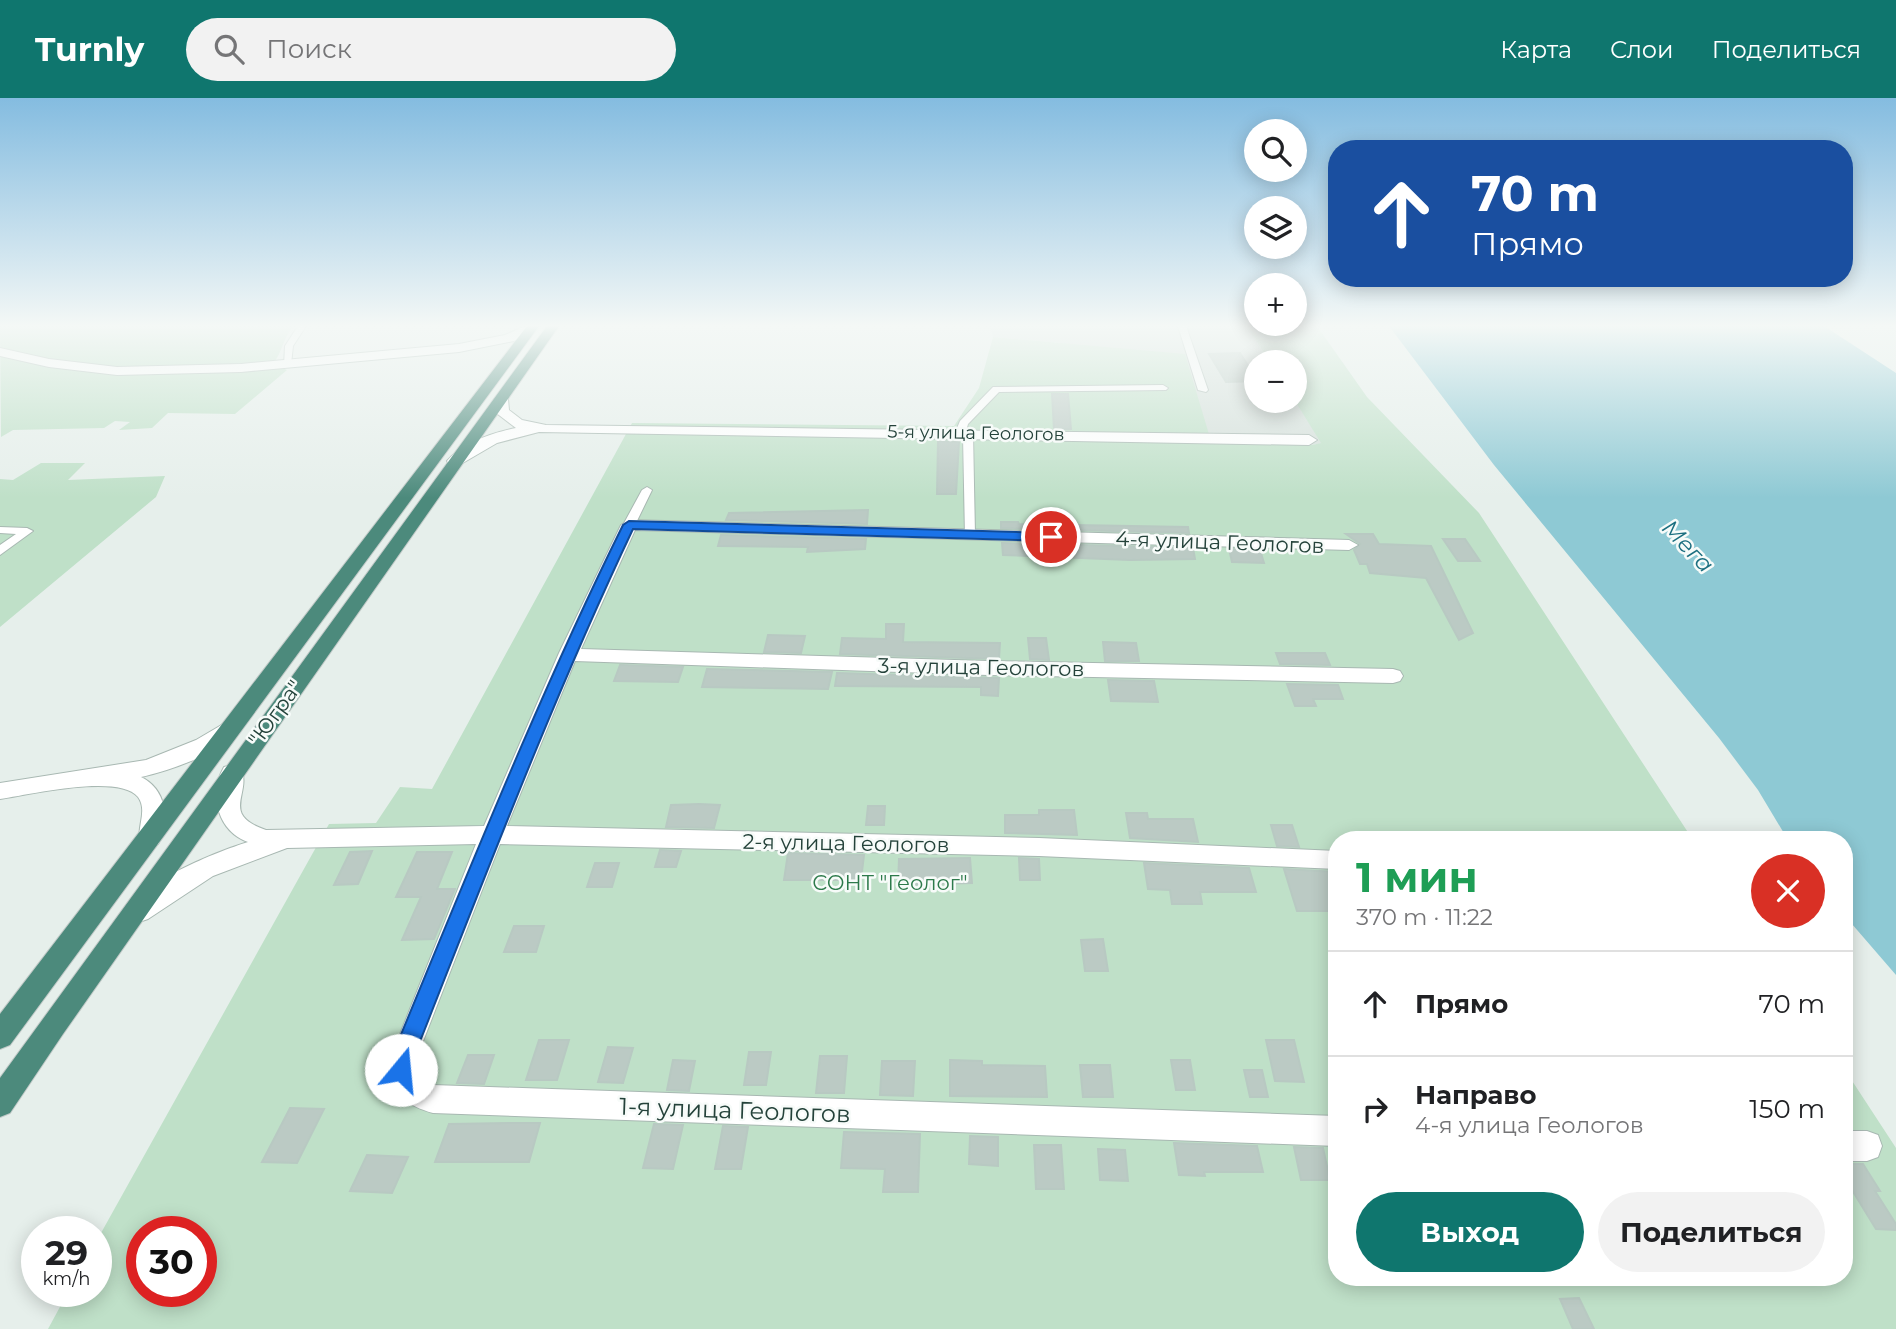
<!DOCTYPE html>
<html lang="ru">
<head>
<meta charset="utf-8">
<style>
	body { margin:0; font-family:Montserrat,sans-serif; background:#f2f2f2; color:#202124; height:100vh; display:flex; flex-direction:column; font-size:26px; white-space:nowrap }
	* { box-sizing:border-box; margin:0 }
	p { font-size:23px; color:#757577 }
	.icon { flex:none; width:38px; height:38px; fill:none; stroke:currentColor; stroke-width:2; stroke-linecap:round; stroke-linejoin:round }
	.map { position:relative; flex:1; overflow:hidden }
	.details { position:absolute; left:1328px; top:733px; width:525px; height:455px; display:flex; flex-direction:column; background:#fff; border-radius:28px; box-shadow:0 4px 18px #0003 }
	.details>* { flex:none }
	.banner { position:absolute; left:1328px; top:42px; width:525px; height:147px; border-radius:28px; box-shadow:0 4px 18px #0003; background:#1a4fa0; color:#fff; overflow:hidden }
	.tools { position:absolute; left:1244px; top:21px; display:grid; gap:14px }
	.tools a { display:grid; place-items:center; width:63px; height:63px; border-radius:50%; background:#fff; box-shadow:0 4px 18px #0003; font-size:35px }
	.speed { position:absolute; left:21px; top:1118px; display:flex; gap:14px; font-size:35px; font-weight:700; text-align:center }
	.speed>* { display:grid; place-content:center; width:91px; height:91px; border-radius:50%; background:#fff; box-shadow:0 4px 18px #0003; line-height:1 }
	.speed small { font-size:18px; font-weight:400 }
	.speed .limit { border:10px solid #d22; background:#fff; color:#111 }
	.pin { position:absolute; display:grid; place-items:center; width:60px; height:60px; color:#fff; margin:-30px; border:4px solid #fff; border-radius:50%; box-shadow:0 2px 7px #0007 }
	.me { position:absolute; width:77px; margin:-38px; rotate:17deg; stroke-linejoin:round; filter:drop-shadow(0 0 5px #0008) }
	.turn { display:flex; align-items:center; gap:24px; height:147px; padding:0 28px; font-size:32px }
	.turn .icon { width:91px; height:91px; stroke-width:2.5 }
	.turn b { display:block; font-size:49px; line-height:60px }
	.round { display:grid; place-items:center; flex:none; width:74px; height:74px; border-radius:37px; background:#f2f2f2 }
	.overview { display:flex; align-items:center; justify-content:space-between; height:119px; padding:0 28px }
	h1 { font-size:42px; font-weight:700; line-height:52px; color:#1e9e55 }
	.cta { display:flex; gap:14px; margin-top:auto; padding:14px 28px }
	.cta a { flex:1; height:80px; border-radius:42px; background:#0f766e; color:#fff; font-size:28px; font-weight:700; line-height:80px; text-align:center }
	.cta a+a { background:#f2f2f2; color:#202124 }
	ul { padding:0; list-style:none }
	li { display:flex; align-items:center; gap:21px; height:105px; padding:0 28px; border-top:2px solid #e0e0e0 }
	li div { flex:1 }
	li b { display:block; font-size:26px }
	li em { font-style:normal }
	header { display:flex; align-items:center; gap:42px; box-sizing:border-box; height:98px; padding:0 35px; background:#0f766e; color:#fff }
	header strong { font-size:33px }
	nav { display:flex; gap:38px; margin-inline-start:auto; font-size:24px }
	.search { width:490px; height:63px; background:#f2f2f2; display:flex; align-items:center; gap:18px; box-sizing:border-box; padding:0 24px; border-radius:38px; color:#757577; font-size:26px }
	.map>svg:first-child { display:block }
	.built { fill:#d4dfda }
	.green { fill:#bfe0c8; fill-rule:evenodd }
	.water { fill:#8ec9d4 }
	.building { fill:#bbcac4; stroke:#b8c9c2; stroke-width:2 }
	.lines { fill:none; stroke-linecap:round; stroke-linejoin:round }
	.service-casing { stroke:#a8b8b2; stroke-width:2 }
	.minor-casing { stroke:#a8b8b2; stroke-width:2 }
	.trunk-casing { stroke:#c2cac8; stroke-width:2 }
	.service { fill:#fff; fill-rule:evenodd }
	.minor { fill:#fff; fill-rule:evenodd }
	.trunk { fill:#4c8a7c; fill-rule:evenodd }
	.route { fill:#1a73e8; stroke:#114b97; stroke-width:2 }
	.labels { text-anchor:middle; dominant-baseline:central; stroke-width:5; stroke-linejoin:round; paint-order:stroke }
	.far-street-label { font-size:18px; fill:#24423a; stroke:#f7fbf9 }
	.street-label { font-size:21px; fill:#24423a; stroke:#f7fbf9 }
	.park-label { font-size:21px; fill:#2d7a4b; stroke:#f7fbf9 }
	.water-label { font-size:23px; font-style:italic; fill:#1c6f80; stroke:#f7fbf9 }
	.near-street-label { font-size:24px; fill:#24423a; stroke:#f7fbf9 }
</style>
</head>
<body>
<header>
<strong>Turnly</strong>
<div class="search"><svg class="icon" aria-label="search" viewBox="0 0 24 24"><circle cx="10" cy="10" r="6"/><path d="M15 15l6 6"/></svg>Поиск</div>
<nav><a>Карта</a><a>Слои</a><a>Поделиться</a></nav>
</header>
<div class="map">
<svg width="1896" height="1231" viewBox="0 0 1896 1231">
	<rect width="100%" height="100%" fill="#e6efeb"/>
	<path class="built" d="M990,228H1246L1270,264H1256V303H1295L1322,345L1312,347L1211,343L1063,245L993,239Z"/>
	<path class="green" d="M0,228H294C283,239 283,253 273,266L287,272L235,316L168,315L152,330L119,332L130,324L115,323L104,330L13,332L1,339Z
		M1246,228H1317L1367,299L1479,415L1693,742H1337V1180H1844L1845,972L1896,1050V1231H48L68,1194H96V1144L329,726L376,725L400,689L432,691L632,325L954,328L979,290L993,239L1185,256L1211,343L1312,347L1321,345L1295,303V264H1270ZM142,1134H201V1194H142Z
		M41,365H85L68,382L165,378L156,399L0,529V381L13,382Z"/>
	<path class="water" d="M1389,228H1824L1896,275V877L1845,818L1844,742H1788L1758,692L1719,640L1494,367Z"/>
	<path class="building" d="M1240,255L1256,280V283L1226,284L1209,256Z
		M1052,296H1068L1071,331H1054Z
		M938,343L959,344L956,396H937Z
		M868,412L867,426L726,422L729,415Z
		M1001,424H1018L1019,426L1188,429L1189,435L1001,430Z
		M1346,436H1373L1379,446L1431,448L1473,535L1459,542L1426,480L1370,475L1367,466H1360L1354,452L1360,446Z
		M721,437L866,441L865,451L807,454L808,449L718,448Z
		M1443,441H1465L1480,463H1458Z
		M1002,445L1193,450L1195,461L1130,462L1003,457Z
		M1229,451L1260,452L1264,465L1232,464Z
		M886,526H904L903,544L1000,545L999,561L840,556L842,540L886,541Z
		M768,537L805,538L801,555L764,554Z
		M1028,540H1046L1049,562L1030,561Z
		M1103,544L1136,545L1139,563H1105Z
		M1276,555H1325L1330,567L1280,566Z
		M620,567L683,569L678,584L614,583Z
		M707,571L752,572L832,574L828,591L702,589Z
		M837,575L999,580L998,598L981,597V589L835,588Z
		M1108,582L1154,583L1158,604L1111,603Z
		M1287,586L1338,587L1343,601H1313L1316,608H1295Z
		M699,706L720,707L714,730L666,729L671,707Z
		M868,708H885L884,727H866Z
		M1039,712H1074L1077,737L1005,735V717H1039Z
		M1126,715H1147L1148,721H1193L1198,744L1130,740Z
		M1271,727H1292L1299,749L1277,748Z
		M660,752L681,753L676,769H655Z
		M372,753L358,786L334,787L350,754Z
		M417,754H452L437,791H455L434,841L402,842L421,799H396Z
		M788,755L864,757L861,782H784Z
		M970,760L972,785L898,787L899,761Z
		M1019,760L1039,761L1040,782H1020Z
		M595,765H619L612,789H587Z
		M1144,765L1249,770L1256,794H1200L1202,806H1172L1170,792L1148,791Z
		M1284,771L1337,774V813H1297Z
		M514,828H544L536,854H504Z
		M1103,841L1108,873H1085L1081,842Z
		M539,942H569L557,982H526Z
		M1266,942H1294L1304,984L1275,983Z
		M608,949L633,950L623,985L598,984Z
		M749,954H771L766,987H744Z
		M468,957H494L484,986L457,985Z
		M820,958H847L844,995H816Z
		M673,962L695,963L689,993L667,992Z
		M950,962L982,963V967L1045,968L1047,999L950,998Z
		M1171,962H1190L1195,992H1176Z
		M882,963H915L913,998L880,997Z
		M1080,967H1110L1113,999H1083Z
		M1244,972H1262L1268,999H1250Z
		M290,1010L324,1011L297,1065L262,1064Z
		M508,1025H540L529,1064H435L449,1026Z
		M654,1026L683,1027L673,1071L643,1070Z
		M723,1028L748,1029L741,1071H715Z
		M844,1034L920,1036L918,1094H883L885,1071L841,1070Z
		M970,1038L998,1039V1068L969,1066Z
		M1174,1045L1257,1048L1263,1074H1204L1205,1078L1179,1077Z
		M1034,1047H1061L1064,1091H1036Z
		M1294,1049L1323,1050L1330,1082H1301Z
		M1098,1051L1125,1052L1128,1083L1100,1082Z
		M367,1057L408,1059L392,1095L350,1093Z
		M1844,1066H1863L1880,1093H1875L1896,1126V1132L1876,1131L1852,1092H1849L1844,1085Z
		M1579,1200L1594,1231H1573L1560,1201Z"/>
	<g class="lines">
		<defs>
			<path id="service" d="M298,228H306L293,248L291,266L284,268L285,248Z
				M1178,228H1186L1208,292L1206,294L1198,292Z
				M1163,287L1168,290L1166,292L999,294L968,326L966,333L973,335L975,437L969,440L965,439L963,337L955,335L960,323L993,289Z
				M647,389L652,392L635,427L633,429H625L623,427L642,392Z
				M0,429L27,430L33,433L0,457V447L16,436L0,435Z"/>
			<path id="minor" d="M525,228L538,229L514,243L459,254L241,274L117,277L49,269L0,258V250L49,261L117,269L241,266L459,246L505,237Z
				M501,297L508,301L509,312L522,322L546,327L1309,337L1317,342L1309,347L539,334L497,345L461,366H449L447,363C464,344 492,335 516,330L495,314L494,301Z
				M629,422L1349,442L1358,447L1349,452L635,432L581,551L988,563L1393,571L1400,573L1403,578L1400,583L1393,585L988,577L575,563L507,728L1039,740L1337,753V771L1039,758L500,746L420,951L417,970L419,980L433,987L1337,1018V1048L433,1015C405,1007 386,993 390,961L476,746L287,750L213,778L148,821L139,824L130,821L126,814C141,784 216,754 248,744C218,733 208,697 224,669L232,667L240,669C254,694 218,716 266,732L484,728L559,555L621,427Z
				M230,622L238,624L241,629C226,654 168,673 141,679C166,691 171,723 158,746L150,749L142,746C134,732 149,714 138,699C119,675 28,697 0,701V685L146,662L196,642Z
				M1844,1033H1867L1878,1037L1882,1048L1878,1059L1867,1063H1844Z"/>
			<path id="trunk" d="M527,228H539L10,947L0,951V916Z
				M547,228H559L63,936L10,1015L0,1019V980Z"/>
		</defs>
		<use href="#service" class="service-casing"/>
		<use href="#minor" class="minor-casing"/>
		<use href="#trunk" class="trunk-casing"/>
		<use href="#service" class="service"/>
		<use href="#minor" class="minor"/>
		<use href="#trunk" class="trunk"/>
	</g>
	<linearGradient id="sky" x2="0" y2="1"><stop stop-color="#84bce0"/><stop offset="0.57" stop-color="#f4f8f6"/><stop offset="1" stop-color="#f4f8f6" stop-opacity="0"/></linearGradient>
	<rect width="1896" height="400" fill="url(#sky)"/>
	<path class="route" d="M629,423L1051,435L1057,439L1051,443L633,431C553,600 486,776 417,951L409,979L401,982L393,979L390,972L395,951C468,775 539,597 623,427Z"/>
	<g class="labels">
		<g class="far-street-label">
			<text transform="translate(976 335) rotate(1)">5-я улица Геологов</text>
		</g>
		<g class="street-label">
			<text transform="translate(1220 444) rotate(2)">4-я улица Геологов</text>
			<text transform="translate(981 569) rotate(1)">3-я улица Геологов</text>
			<text transform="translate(275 615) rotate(-54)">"Югра"</text>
			<text transform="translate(846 745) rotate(1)">2-я улица Геологов</text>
		</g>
		<g class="park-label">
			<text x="890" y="784">СОНТ "Геолог"</text>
		</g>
		<g class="water-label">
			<text transform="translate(1688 448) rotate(46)">Мега</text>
		</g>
		<g class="near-street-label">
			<text transform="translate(735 1012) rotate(2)">1-я улица Геологов</text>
		</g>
	</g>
</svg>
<div class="tools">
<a><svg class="icon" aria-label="search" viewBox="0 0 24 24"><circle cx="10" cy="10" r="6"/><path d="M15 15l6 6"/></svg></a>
<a><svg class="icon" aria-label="layers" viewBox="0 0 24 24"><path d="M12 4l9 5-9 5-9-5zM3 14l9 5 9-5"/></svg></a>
<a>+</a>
<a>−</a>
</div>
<div class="speed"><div>29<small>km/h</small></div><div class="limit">30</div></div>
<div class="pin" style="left:1051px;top:439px;background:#d93025"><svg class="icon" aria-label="arrive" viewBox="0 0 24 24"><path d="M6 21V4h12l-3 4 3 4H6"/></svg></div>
<svg class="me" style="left:401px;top:972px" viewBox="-20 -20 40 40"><circle r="19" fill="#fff"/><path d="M0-13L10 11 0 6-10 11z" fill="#1a73e8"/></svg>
<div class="banner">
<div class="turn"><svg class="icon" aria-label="ahead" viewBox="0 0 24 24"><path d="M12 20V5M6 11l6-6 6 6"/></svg><div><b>70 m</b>Прямо</div></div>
</div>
<section class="details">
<div class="overview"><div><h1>1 мин</h1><p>370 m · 11:22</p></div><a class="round" style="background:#d93025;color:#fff"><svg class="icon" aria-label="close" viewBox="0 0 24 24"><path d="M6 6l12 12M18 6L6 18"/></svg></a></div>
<ul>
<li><svg class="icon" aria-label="ahead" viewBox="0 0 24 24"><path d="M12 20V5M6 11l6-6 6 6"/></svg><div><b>Прямо</b></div><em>70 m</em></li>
<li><svg class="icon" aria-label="right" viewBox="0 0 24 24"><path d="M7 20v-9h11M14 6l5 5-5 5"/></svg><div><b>Направо</b><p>4-я улица Геологов</p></div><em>150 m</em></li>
</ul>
<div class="cta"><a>Выход</a><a>Поделиться</a></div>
</section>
</div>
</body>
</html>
